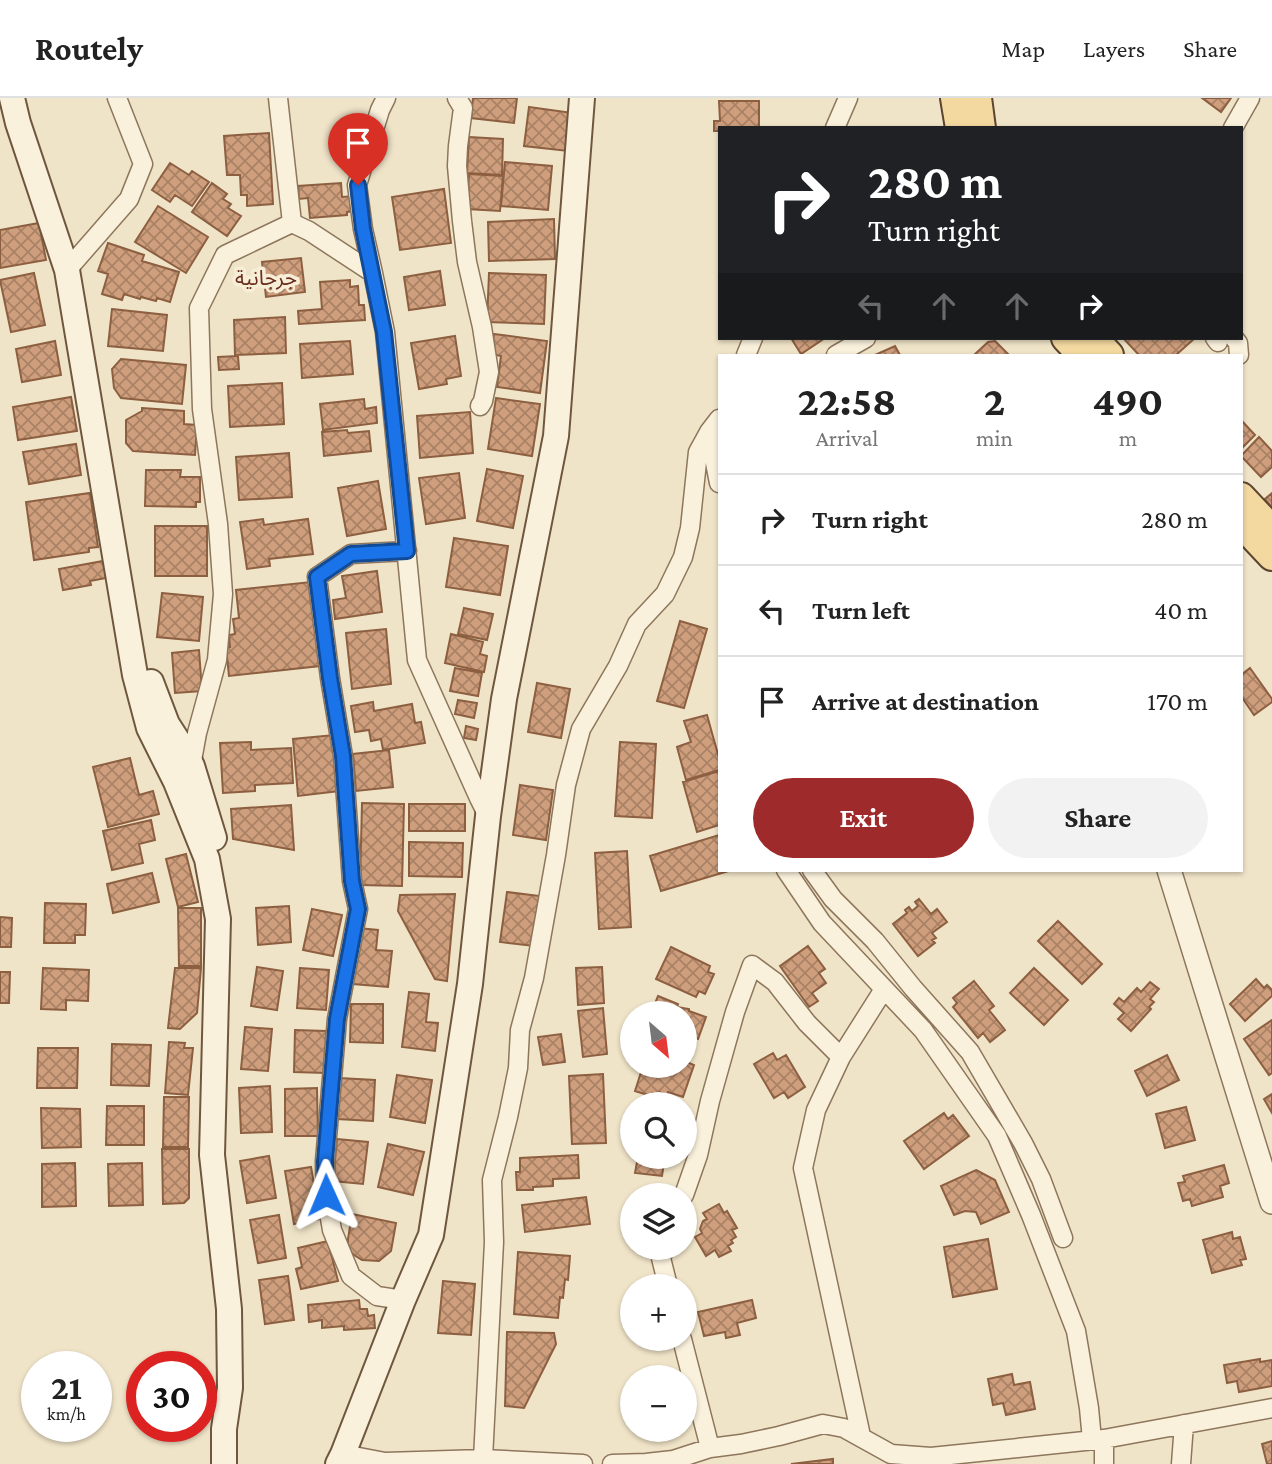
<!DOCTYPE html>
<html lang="en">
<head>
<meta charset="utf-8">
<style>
	body { margin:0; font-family:"Crimson Pro","Noto Sans Arabic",serif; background:#f2f2f2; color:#222; height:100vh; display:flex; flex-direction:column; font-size:26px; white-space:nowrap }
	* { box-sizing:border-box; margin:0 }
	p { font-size:23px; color:#767676 }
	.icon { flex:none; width:38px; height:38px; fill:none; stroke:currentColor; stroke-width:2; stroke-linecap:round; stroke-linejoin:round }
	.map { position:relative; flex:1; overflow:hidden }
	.panel { position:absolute; left:718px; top:256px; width:525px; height:518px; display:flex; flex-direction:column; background:#fff; border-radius:0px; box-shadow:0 2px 5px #0004 }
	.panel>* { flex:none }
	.banner { position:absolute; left:718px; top:28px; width:525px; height:214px; border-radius:0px; box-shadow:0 2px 5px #0004; background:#202124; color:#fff; overflow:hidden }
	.needle { width:46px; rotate:152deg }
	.controls { position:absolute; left:620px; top:903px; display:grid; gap:14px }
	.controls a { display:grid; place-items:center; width:77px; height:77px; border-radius:50%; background:#fff; box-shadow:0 2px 5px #0004; font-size:35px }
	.speed { position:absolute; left:21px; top:1253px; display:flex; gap:14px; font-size:35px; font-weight:700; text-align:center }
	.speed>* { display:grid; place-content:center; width:91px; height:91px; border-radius:50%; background:#fff; box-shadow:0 2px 5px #0004; line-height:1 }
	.speed small { font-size:18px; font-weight:400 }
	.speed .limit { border:10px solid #d22; background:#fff; color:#111 }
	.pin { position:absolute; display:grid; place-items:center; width:60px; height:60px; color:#fff; margin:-72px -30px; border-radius:50% 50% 50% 0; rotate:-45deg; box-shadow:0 0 7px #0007 }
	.pin .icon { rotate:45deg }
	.me { position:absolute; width:77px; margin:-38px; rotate:359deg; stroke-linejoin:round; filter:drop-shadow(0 0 5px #0008) }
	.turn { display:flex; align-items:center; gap:24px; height:147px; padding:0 35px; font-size:32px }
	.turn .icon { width:91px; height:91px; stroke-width:2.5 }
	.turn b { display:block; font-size:49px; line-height:60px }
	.lanes { display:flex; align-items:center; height:66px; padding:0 35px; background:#0003; justify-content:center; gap:35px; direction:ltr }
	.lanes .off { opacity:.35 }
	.eta { display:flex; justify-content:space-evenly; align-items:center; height:119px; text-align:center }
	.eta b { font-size:42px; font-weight:700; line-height:49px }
	.action { display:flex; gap:14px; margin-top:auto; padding:14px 35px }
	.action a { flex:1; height:80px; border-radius:42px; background:#9e2a2b; color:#fff; font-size:28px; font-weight:700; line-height:80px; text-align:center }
	.action a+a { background:#f2f2f2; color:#222 }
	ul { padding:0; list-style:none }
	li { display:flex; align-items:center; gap:21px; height:91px; padding:0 35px; border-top:2px solid #e0e0e0 }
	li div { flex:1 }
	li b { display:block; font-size:26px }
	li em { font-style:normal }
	header { display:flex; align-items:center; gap:42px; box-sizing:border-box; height:98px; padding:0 35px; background:#fff; border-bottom:2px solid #e0e0e0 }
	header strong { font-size:33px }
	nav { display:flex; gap:38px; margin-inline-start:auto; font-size:24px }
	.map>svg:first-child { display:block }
	.building { fill:url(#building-cross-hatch); stroke:#8d5f41; stroke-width:2 }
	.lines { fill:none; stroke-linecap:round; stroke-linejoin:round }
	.minor-casing { stroke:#8d765c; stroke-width:21 }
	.tertiary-casing { stroke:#8d765c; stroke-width:26 }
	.secondary-casing { stroke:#6f573f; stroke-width:28 }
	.primary-casing { stroke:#5b4430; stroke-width:32 }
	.minor { stroke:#faf1dc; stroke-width:18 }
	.tertiary { stroke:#faf1dc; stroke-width:23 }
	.secondary { stroke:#faf1dc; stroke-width:24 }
	.primary { stroke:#f3d9a0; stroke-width:28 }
	.route-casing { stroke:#114b97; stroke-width:18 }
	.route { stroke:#1a73e8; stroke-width:12 }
	.labels { text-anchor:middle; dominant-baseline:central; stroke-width:7; stroke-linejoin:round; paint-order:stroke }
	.quarter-label { font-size:21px; fill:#6b2e1e; stroke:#f7eed8 }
</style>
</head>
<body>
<header>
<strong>Routely</strong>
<nav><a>Map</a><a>Layers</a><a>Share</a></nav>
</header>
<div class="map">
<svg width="1272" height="1366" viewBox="0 0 1272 1366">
	<defs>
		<pattern id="building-cross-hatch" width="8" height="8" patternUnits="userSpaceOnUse" patternTransform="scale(1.75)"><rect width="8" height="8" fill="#cf9f7d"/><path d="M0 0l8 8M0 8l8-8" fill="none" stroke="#a98266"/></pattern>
	</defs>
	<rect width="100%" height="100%" fill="#f0e4c8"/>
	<path class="building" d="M473,0H517L514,25L471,20Z
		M1202,0H1231L1221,14Z
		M719,3H759V30H719V33H714V23H720Z
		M529,9L573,15L568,53L524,48Z
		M269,35L273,106L247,108V97H241L240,77H227L224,38Z
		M469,39L503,41L502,77L467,75Z
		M505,64L552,68L548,112L501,108Z
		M170,65L189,77L192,73L209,84L192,108L175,97L170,104L152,92Z
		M469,76L503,78L500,113L467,111Z
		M212,85L227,96L223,101L231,106L228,110L241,118L227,138L192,114Z
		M341,85L342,99L354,98L355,113L347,114V117L310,120L308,100L299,101L298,88Z
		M444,91L451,145L400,152L392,99Z
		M158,108L208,139L186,175L135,144Z
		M554,121L555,161L489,163L488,124Z
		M39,125L46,162L0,170V132Z
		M108,145L144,157L142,163L179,174L170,204L157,200L156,203L141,199L140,201L124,196L122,202L102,196L108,176L98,173Z
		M301,160L305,194L266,199L262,164Z
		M440,173L445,207L409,212L404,179Z
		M34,175L45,227L11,234L0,182Z
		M489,175L546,177L544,226L487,224Z
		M350,182V189L358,188L359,207H364L365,222L299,226L298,213L322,211L320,184Z
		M112,211L167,217L163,253L108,248Z
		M285,219L286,255L235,257L234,222Z
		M494,236L547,243L540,295L497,289L501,258L491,256Z
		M455,238L461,278L446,281L447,286L419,291L411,245Z
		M791,240H825L801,256Z
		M1123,240H1195L1176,257H1139Z
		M55,243L61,277L22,284L16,251Z
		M350,243L353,276L302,280L300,246Z
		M995,243L1009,257H974L988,244Z
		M895,248L900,257H875Z
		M238,258L239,271L219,272L218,259Z
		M121,261L186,267L182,306L121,300L114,290L112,271Z
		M282,285L284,326L230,329L228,288Z
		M71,299L77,333L18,342L13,309Z
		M496,300L540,306L532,358L488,351Z
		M364,301L365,311L376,309L377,325L323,332L320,306Z
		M142,310L184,313V326L197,327L195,357L133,353L126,345V322L142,313Z
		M470,314L473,355L420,360L417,318Z
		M1241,322L1255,337L1241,351Z
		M347,332L348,335L369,333L371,353L324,358L322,334Z
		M1259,339L1272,353V369L1261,379L1241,358Z
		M76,346L81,377L29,386L23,354Z
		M289,355L292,399L239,402L236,359Z
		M487,371L523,378L513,430L477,423Z
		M146,372H181L180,379H200V404H196V409L145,408Z
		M459,375L465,420L426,426L419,380Z
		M378,383L386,431L347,438L338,390Z
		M90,395L98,449L89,450V454L34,462L26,404Z
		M1272,395V410L1265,401Z
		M263,421L264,427L308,421L313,456L269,461L270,468L247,471L240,424Z
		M155,428H207V478H155Z
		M454,440L508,448L500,497L446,489Z
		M103,463L106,480L90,483L91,487L63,492L59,471Z
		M377,473L382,514L335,521L333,502L346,500L342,478Z
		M311,484L320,568L229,578L226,549H230L229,537L235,536L233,521L239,520L236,492Z
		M162,495L203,499L199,543L157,539Z
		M464,510L493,516L487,542L458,536Z
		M680,523L707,531L684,610L657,603Z
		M386,531L391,586L352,591L346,535Z
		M451,536L483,544L480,556L487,558L484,574L445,565Z
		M199,552L202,593L175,595L172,555Z
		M455,570L482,575L478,598L450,593Z
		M1250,570L1272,601V604L1254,617L1241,598V577Z
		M537,585L570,591L561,640L528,634Z
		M458,602L477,605L474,620L455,616Z
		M373,604L374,613L412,606L415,625L421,624L425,645L383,652L381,641L371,643L369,632L355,634L351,608Z
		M707,617L719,660V672L686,682L677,649L691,644L684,623Z
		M466,628L478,631L476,642L464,640Z
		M334,637L339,693L298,698L293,641Z
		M251,644V652L291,650L293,685L255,687V693L223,695L220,645Z
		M620,644L656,646L652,720L615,718Z
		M389,652L393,689L356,693L353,656Z
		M130,660L139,697L153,693L159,716L108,729L93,669Z
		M719,673V727L697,734L683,684Z
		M520,687L553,692L546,742L513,737Z
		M362,705L404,706L402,788L360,787Z
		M409,706H465V733H409Z
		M291,707L294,752L233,741L231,711Z
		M151,722L155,742L139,746L143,765L112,772L103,733Z
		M719,737V772H732L661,793L650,758Z
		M409,744L463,745L462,779L409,778Z
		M627,753L631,829L599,831L595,755Z
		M186,756L198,804L178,809L166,761Z
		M152,775L159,804L113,815L107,786Z
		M507,794L540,798L534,848L500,844Z
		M455,796L447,883L435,881L398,813L400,797Z
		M919,801L931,816L937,811L947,824L932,835L936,840L932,842L935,845L918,858L893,826L907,815L905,812L909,809L912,813L918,808L915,804Z
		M45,805L86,806L85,837H75V845H44Z
		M289,808L291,844L258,847L256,810Z
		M178,810H201V868H179Z
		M312,811L342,817L333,858L303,852Z
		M0,819L12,820L11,849H0Z
		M1058,823L1102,866L1082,886L1038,843Z
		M358,830L378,832L376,852L392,853L388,889L353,886Z
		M808,848L825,871L819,875L826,885L812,895L818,903L809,909L780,868Z
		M671,849L710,868L708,874L714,876L705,896L699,893L696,899L656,881Z
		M257,869L283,873L277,912L251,908Z
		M602,869L604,905L578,907L576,870Z
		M43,870L89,872L88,903L66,902V912L41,911Z
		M175,870H201L197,915L180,931L168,930Z
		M300,870L329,872L326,912L297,910Z
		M1034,870L1068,902L1044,927L1010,895Z
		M0,874H10L9,905H0Z
		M1256,881L1264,890L1267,887L1272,892V898L1245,923L1230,906Z
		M974,883L994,908L989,912L1005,932L990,944L983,935L978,940L953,909L957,905L953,900Z
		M1150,884L1159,891L1150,901L1154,904L1149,909L1151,911L1131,933L1118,921L1124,915L1114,906L1119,900L1124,904L1137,890L1141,894Z
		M409,894L429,896L426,924L438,925L435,953L402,949Z
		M658,898L678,906L677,909L689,911V913L706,919L698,941L688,938L687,941L684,940V915H651Z
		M351,906H383V945L350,944Z
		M603,910L607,956L583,959L578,913Z
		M1272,922V975L1269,977L1244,941Z
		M245,929L272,931L268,973L241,971Z
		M295,932L326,933L325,975L294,974Z
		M561,936L565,964L543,967L538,939Z
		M169,944L185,945L184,950H193L188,997L165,995Z
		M112,946L151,947L149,988L111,987Z
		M38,950H78L77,990H37Z
		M773,955L777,962L786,957L805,989L788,1000L784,994L774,1000L754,966Z
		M1167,957L1179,982L1147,998L1135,973Z
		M684,963L694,967L683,999L668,994L667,997L659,994L658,997L652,995L651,998L635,993L643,968H684Z
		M603,976L606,1045L572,1046L569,978Z
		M397,977L432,982L425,1025L390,1019Z
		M339,980L375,982L373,1023L337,1021Z
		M270,988L272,1034L241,1035L239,990Z
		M317,990L318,1038H285V991Z
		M1272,996V1015L1264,1001Z
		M164,999H189L188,1049H163Z
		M107,1008H144V1047H106Z
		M1186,1009L1195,1042L1165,1050L1156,1016Z
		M41,1010L80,1011L81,1049L42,1050Z
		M944,1015L948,1021L953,1017L969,1038L924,1071L904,1043Z
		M337,1041L368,1044L363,1086L333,1083Z
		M388,1046L424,1054L413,1097L378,1089Z
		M162,1051H189V1100L184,1105L163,1106Z
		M578,1057L579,1080L553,1081V1088L533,1089V1092H517L516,1074H520V1060Z
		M269,1058L276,1100L247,1105L240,1063Z
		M638,1059H665L662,1078L635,1075Z
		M75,1065L76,1108L42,1109V1066Z
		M142,1065L143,1107L109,1108L108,1066Z
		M1224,1067L1229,1085L1220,1088L1223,1099L1192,1108L1190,1101L1183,1103L1178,1085L1185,1084L1183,1078Z
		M311,1069L320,1121L294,1126L285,1073Z
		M976,1072L995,1082L1009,1114L981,1126L976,1114L965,1113L954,1117L941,1088Z
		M586,1099L590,1126L525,1134L522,1107Z
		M719,1106L724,1115L727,1113L737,1130L732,1132L736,1139L731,1142L733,1145L728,1148L731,1153L719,1159L715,1152L706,1158L695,1139L702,1135L700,1131L703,1123L707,1121L703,1115Z
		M352,1116L396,1125L391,1153L379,1163L362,1162L354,1157L348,1151V1141Z
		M279,1117L286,1160L258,1165L250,1122Z
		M1232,1134L1233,1141L1240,1139L1246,1161L1240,1162L1242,1167L1212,1175L1203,1142Z
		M988,1141L997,1191L953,1199L944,1149Z
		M328,1143L338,1183L301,1191L296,1171L302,1169L298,1150Z
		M518,1154L570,1158L568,1182L565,1181L563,1200L560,1199L558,1220L514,1216Z
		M288,1178L294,1222L265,1226L259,1182Z
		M443,1183L475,1186L471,1237L438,1235Z
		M359,1202L360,1211H367L368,1218L374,1217L375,1230L344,1232V1228L322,1230V1222L309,1224L308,1207Z
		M752,1202L756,1220L737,1225L740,1237L726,1240L725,1234L704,1238L698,1214Z
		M507,1234L554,1235L556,1246L524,1310L505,1308Z
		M1260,1261V1264L1272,1262V1288L1239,1294L1237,1283L1227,1285L1224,1267Z
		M1012,1276L1014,1287L1030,1284L1035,1311L1006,1317L1003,1305L993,1307L988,1281Z
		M1272,1343V1366H1267L1262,1346Z
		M833,1361V1366H791Z"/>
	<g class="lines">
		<defs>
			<path id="minor" d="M278,0L292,125
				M457,0L463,10L458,48L457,68L462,123L467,164L482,229L489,274L483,303L480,308
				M835,30L848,0
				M1233,30L1250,0
				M67,172L129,101L143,66L117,0
				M373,175L363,131L357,87L380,12L386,0
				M1215,240L1218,244
				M1234,240L1238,245L1239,257
				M746,257L753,240
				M836,257L866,240
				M709,334L719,385
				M191,668L197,635L217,562L223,496L218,426L202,311L199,210L225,157L292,125L309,133L373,175L385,234L417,562L479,700L488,718
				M786,772L822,825L923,932L997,1038L1031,1117L1076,1233L1089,1310L1092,1342
				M812,772L833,801L875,843L913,890L970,954L1023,1045L1041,1081L1063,1140
				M841,959L884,891
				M684,1097L698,1057L710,1003L735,914L752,867L775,884L807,925L841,959L816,1012L803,1070L861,1338
				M665,1150L661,1160L668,1188
				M403,1202L377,1198L351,1178L332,1132L326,1097L325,1063L337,921L358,811L352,783L343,658L330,580L317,479L351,456L407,453
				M682,1241L710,1350
				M343,1356L385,1364L483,1361L583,1366
				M483,1361L494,1144L492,1082L508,1019L518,970L520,932L534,880L556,757L566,687L581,631L618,568L637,526L665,496L683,459L690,430L698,354L709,334L719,321
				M612,1366L646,1365L673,1362L710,1350L741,1346L779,1338L823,1326L844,1330L891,1356L931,1359L1104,1341L1272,1310
				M1104,1366V1341
				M1181,1366L1184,1326"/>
			<path id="tertiary" d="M1169,772L1272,1104"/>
			<path id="secondary" d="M12,0L18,25L67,172L135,577L149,630L176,684L207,761L218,821L212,1057L229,1211L230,1290L224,1331V1366
				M151,584L167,626L185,654L192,668L214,740
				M338,1366L343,1356L403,1202L431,1137L470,886L488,718L504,601L556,338L582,0"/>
			<path id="primary" d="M955,0L960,30
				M977,0L981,30
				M1066,240L1082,257
				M1093,240L1109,257
				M1241,399L1272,432
				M1241,425L1272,458"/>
		</defs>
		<use href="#minor" class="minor-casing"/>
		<use href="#tertiary" class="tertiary-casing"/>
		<use href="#secondary" class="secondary-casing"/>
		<use href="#primary" class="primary-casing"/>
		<use href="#minor" class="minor"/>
		<use href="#tertiary" class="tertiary"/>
		<use href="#secondary" class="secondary"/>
		<use href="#primary" class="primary"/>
	</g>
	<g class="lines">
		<defs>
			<path id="route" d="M326,1097L325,1063L337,921L358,811L352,783L343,658L330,580L317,479L351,456L407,453L384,234L363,131L358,87"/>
		</defs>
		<use href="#route" class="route-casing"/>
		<use href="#route" class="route"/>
	</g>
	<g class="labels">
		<g class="quarter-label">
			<text x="266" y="180">جرجانية</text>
		</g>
	</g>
</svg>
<div class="controls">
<a><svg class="needle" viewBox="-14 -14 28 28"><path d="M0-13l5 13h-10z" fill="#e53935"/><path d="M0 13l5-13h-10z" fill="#767676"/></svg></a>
<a><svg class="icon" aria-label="search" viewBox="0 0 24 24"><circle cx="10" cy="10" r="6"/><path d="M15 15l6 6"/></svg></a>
<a><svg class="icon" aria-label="layers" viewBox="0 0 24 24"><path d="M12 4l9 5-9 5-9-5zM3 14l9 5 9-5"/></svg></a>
<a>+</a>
<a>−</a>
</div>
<div class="speed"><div>21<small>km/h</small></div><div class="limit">30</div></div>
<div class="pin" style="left:358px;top:87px;background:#d93025"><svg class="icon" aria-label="arrive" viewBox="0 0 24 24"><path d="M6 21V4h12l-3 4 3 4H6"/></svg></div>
<svg class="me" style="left:326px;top:1097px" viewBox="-20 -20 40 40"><path d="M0-17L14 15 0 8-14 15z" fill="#1a73e8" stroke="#fff" stroke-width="4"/></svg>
<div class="banner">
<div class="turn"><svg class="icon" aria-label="right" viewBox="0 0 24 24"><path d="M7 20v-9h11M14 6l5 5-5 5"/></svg><div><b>280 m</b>Turn right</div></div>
<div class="lanes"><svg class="icon off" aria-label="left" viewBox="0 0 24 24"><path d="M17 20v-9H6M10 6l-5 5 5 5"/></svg><svg class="icon off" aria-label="ahead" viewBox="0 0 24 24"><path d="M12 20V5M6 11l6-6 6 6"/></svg><svg class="icon off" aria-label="ahead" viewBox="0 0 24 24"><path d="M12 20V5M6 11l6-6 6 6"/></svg><svg class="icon" aria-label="right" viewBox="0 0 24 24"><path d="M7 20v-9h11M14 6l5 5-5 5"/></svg></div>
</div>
<section class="panel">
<div class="eta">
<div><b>22:58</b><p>Arrival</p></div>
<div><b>2</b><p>min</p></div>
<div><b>490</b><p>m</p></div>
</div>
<ul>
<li><svg class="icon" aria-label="right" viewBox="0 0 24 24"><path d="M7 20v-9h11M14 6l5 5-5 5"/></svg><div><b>Turn right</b></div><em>280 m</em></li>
<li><svg class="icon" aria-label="left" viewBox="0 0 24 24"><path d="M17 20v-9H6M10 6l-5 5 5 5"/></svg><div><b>Turn left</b></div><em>40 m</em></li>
<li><svg class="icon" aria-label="arrive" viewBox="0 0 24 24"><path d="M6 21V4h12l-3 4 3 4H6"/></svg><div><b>Arrive at destination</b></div><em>170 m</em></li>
</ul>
<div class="action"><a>Exit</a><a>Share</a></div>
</section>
</div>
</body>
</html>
